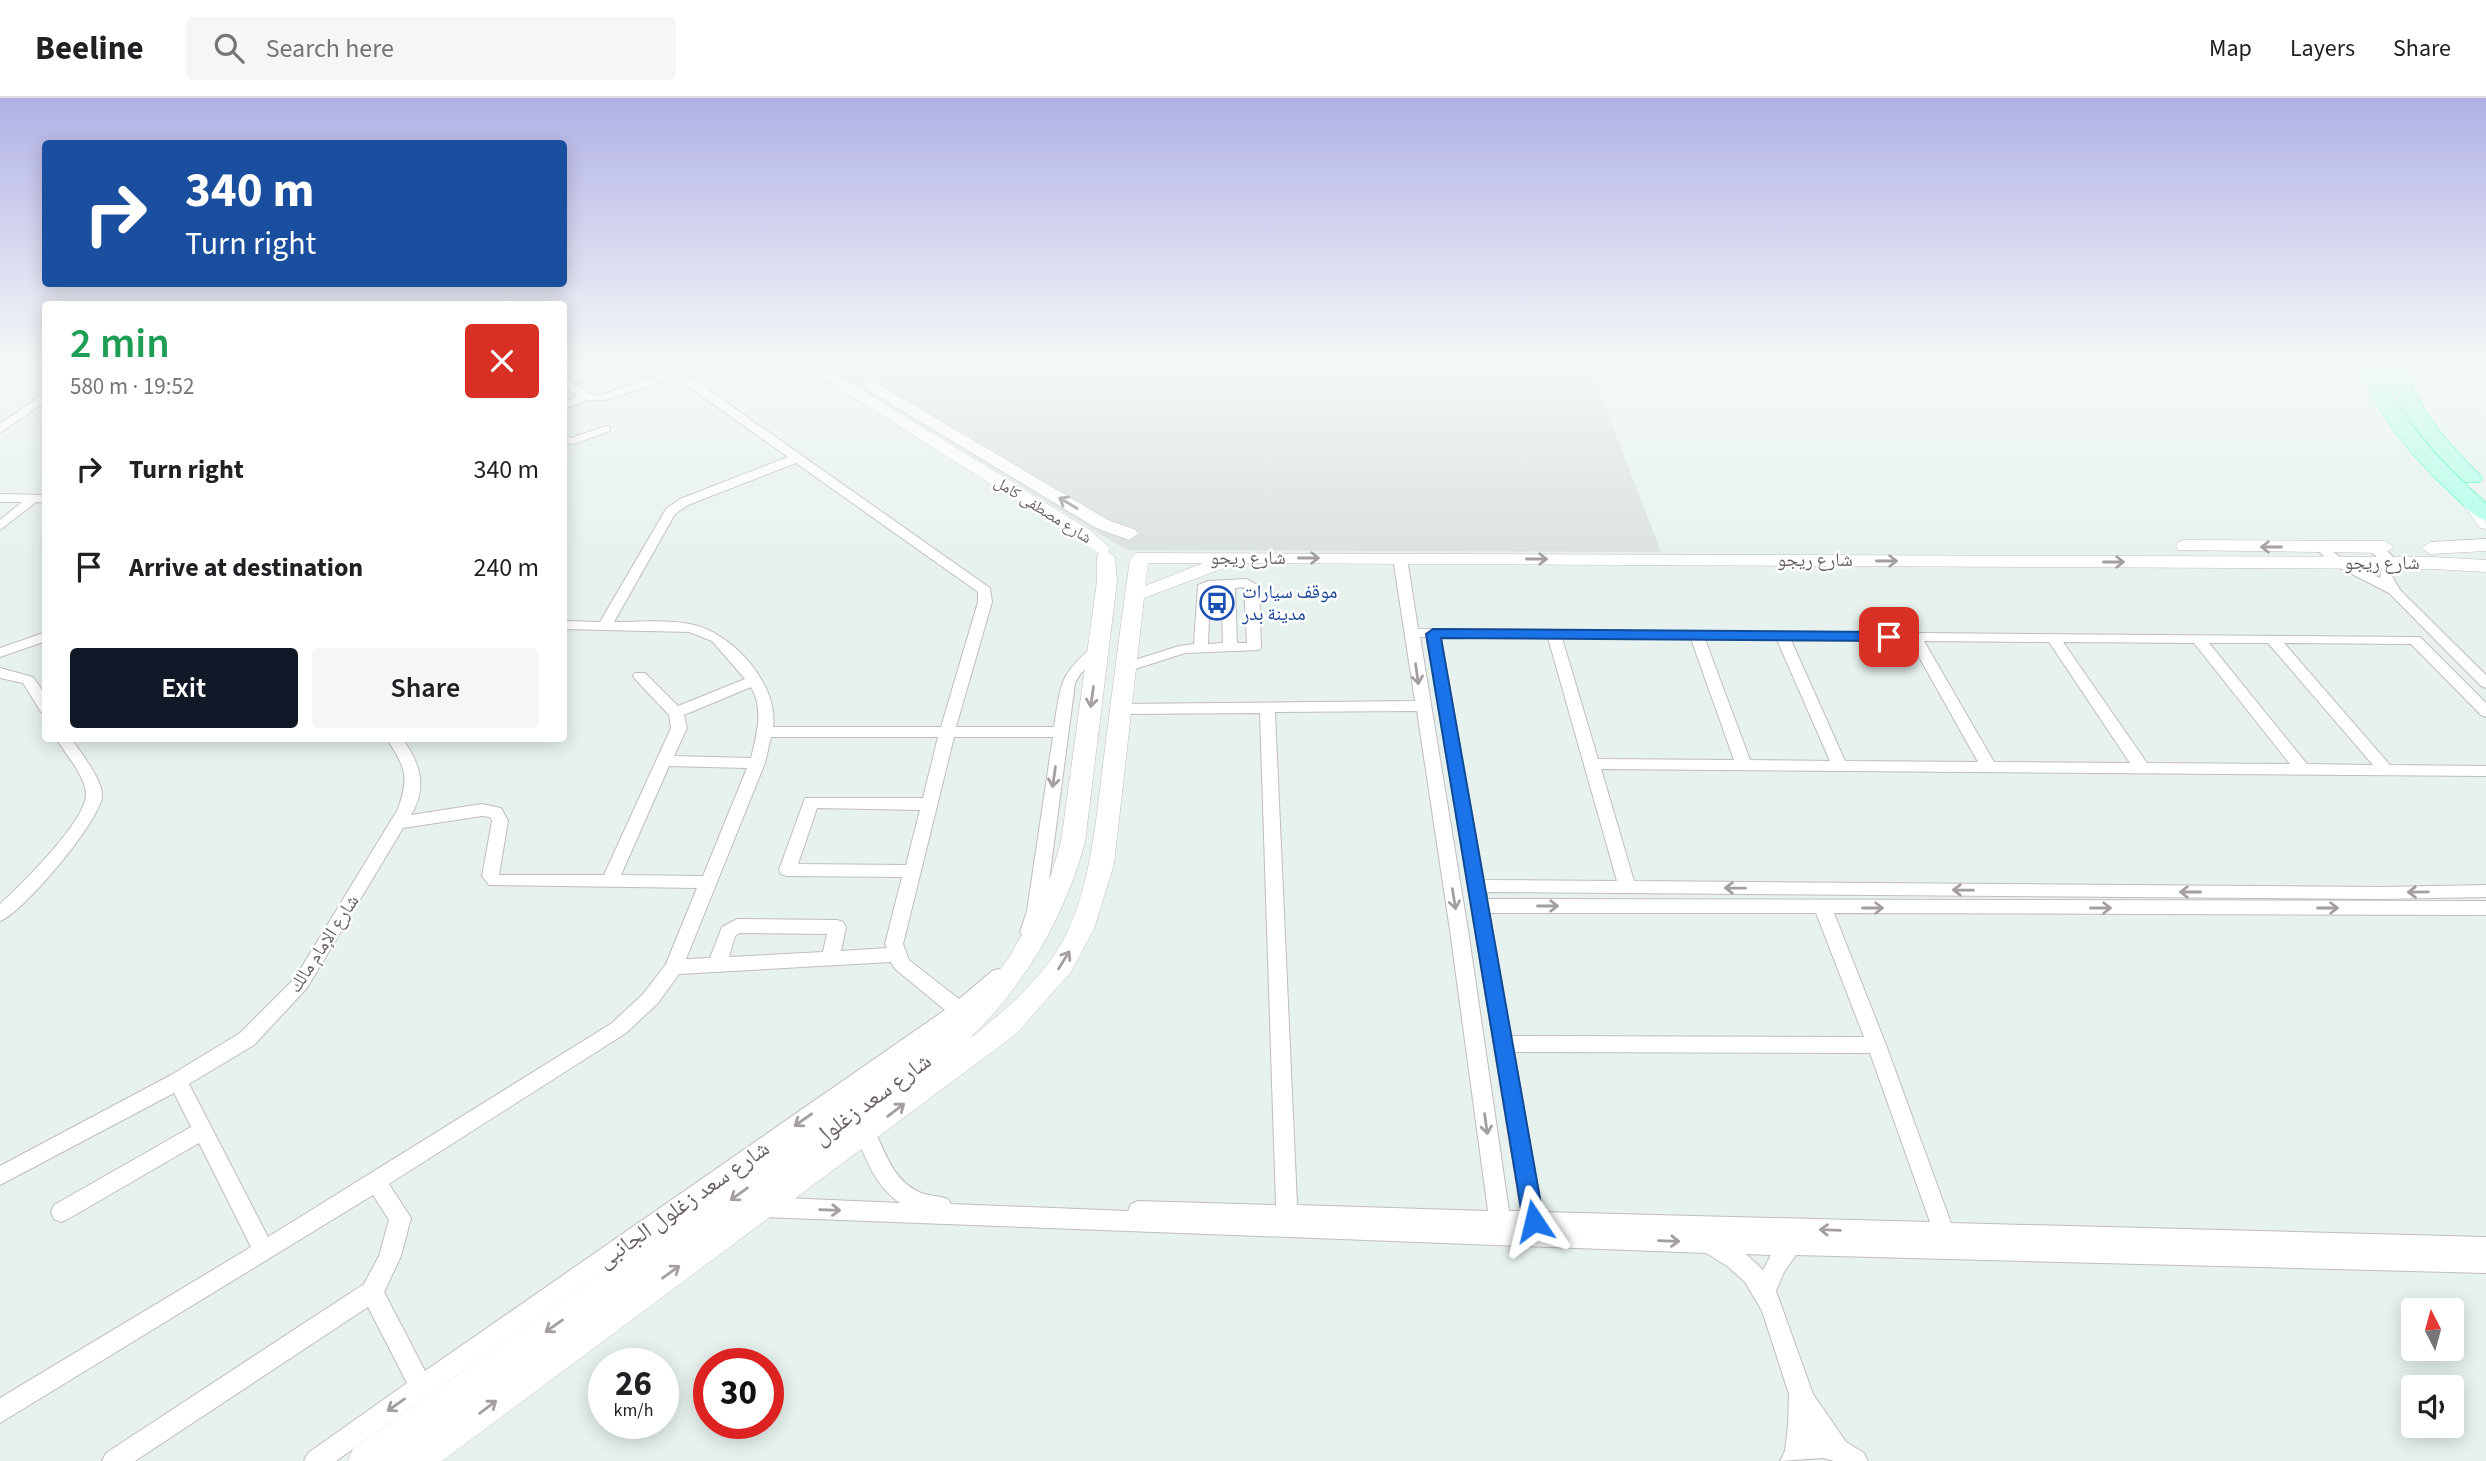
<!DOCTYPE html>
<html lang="en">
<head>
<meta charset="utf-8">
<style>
	body { margin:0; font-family:"Source Sans 3","Noto Naskh Arabic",sans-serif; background:#f6f6f6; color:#202124; height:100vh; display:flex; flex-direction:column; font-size:26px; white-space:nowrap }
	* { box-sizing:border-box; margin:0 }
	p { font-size:23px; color:#757577 }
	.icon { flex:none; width:38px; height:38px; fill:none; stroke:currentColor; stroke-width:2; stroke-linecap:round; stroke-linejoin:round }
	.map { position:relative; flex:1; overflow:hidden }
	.details { position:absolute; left:42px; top:203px; width:525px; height:441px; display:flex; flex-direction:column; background:#fff; border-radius:7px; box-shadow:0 4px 18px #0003 }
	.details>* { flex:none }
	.guide { position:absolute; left:42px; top:42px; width:525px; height:147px; border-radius:7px; box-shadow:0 4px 18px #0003; background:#1a4fa0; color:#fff; overflow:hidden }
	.needle { width:46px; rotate:354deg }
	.controls { position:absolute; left:2401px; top:1200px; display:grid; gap:14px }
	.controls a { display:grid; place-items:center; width:63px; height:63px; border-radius:7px; background:#fff; box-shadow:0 4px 18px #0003; font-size:35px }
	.speed { position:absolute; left:588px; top:1250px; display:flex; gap:14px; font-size:35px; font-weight:700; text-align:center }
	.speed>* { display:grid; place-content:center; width:91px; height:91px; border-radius:50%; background:#fff; box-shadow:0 4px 18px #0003; line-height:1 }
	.speed small { font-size:18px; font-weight:400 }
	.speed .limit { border:10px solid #d22; background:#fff; color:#111 }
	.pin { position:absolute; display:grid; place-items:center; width:60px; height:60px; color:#fff; margin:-30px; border-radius:14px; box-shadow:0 4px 10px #0006 }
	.me { position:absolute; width:77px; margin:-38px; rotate:350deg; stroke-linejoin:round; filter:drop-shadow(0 0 5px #0008) }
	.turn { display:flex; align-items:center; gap:24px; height:147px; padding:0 28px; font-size:32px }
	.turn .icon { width:91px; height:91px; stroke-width:2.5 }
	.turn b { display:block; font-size:49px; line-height:60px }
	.round { display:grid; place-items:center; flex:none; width:74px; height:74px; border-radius:7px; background:#f6f6f6 }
	.overview { display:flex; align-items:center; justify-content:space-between; height:119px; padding:0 28px }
	h1 { font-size:42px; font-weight:600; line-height:52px; color:#1e9e55 }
	.cta { display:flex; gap:14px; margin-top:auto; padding:14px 28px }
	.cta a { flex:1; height:80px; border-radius:7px; background:#111827; color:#fff; font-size:28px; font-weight:600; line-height:80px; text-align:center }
	.cta a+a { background:#f6f6f6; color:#202124 }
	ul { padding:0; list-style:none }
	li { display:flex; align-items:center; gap:21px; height:98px; padding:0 28px }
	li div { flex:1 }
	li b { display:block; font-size:26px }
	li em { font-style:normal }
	header { display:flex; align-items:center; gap:42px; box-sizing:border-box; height:98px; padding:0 35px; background:#fff; border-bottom:2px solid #e0e0e0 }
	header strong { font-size:33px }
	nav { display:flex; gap:38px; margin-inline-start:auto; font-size:24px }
	.search { width:490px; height:63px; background:#f6f6f6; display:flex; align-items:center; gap:18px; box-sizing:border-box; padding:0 24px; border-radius:7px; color:#757577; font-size:26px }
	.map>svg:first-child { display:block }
	.industrial { fill:#dbe2e0 }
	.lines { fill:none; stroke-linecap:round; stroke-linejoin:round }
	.street-casing { stroke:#c3bbbf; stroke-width:2 }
	.secondary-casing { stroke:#c5bcc1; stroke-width:1 }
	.primary-casing { stroke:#53ffbb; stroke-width:2 }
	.street { fill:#fff; fill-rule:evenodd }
	.secondary { fill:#fff; fill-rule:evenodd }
	.primary { fill:#aeffe9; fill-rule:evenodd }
	.oneway { stroke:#a49ea2 }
	.route { fill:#1a73e8; stroke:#114b97; stroke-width:2 }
	.labels { text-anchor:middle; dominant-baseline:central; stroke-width:5; stroke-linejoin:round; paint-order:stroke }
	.far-street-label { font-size:16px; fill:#685e64; stroke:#fff }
	.street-label { font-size:19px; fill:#685e64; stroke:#fff }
	.transit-label { font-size:19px; fill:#164399; stroke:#fff; text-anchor:start }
	.near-street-label { font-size:23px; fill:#685e64; stroke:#fff }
</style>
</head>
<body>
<header>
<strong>Beeline</strong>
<div class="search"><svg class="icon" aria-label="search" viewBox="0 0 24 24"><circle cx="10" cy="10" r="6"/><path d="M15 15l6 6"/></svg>Search here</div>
<nav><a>Map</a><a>Layers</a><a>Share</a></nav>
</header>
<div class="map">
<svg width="2486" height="1363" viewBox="0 0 2486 1363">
	<rect width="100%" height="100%" fill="#e7f2ee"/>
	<path class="industrial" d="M817,264H1588L1661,454L1127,452Z"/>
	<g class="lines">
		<defs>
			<path id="street" d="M604,264H619L573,285L589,296L601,297L668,274L656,264H669L990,490L992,504L956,629H1054C1061,585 1059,578 1093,548H1103L1105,551L1103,554L1081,575L1075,585L1045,813L1035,839L1029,841L1023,839L1020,834L1027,813L1053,639H954L903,846L909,862L959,901L992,873L998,871L1004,873L1007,878L1004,883L966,917L336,1363H304L308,1355L407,1285L368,1209L135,1363H102L106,1355L364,1186L379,1158L389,1122L373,1097L0,1325V1300L251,1149L199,1045L68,1121L61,1124L54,1121L51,1114L54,1107L191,1029L174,995L0,1087V1068L171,977L240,935L295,880L398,711C410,677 405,669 386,640H402C420,665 428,689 411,717L482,706L501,710L508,723L499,777H604L671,630L669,617L635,581L633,578L635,575H645L678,608L745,581L712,543L689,534L564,531V523L600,524L666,411L680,401L788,359L675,279L606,302H587L564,311V304L578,298L564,289V281ZM796,365L978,494V504L941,629H773C779,587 733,536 694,527C672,521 638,524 614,524L675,416L688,407ZM751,589C764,611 757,636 751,660L674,658L687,630L684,617ZM771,639H938L923,700H805L779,772L781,776L787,778L902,779L885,846L887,850L841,853L846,829L843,824L837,822L737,821L722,829L710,860L686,861L765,665ZM669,668L747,670L703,778L621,777ZM817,710L920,712L906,767L798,766ZM482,718L490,719L492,723L482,778L489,787L697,790L666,866L644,895L612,925L268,1139L189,986L254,947L307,890L403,730ZM740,835L827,836L823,854L729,859L735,838ZM891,864L895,871L945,912L425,1273L384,1194L401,1158L411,1120L389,1086L626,935L658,905L679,876Z
				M46,294V303L0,335V326Z
				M606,328L610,329V333L573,346L564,345V337L571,340Z
				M0,396L46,397V405L36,404L0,432V422L22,404H0Z
				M2321,445L2340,459L2380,480L2383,464L2365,449L2371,445C2380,447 2393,456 2397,465L2392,478L2400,492L2486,577V590L2481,588L2389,495L2330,465L2315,449Z
				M1400,456L1407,460L1418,531L2420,539L2486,605V619L2481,617L2411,546L2284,545L2390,667L2486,668V678L1601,671L1634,783L2383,789L2486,787V799L2383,801L1486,794L1487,801L2486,803V817L1834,815L1886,947L1951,1125L2486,1139V1175L1796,1157L1784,1174L1776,1193L1813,1296L1846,1344L1864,1355L1868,1363H1834L1823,1360L1780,1363L1785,1353L1788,1327L1789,1296L1762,1213L1745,1184L1727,1168L1706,1155L762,1119L755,1116L752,1109L755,1102L762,1099L900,1105C876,1089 865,1061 856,1035L859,1029L866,1026L873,1029C885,1054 893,1083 921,1095C930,1098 940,1098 948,1101L951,1106L1128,1113L1131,1106L1138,1103L1276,1107L1260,615L1122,616L1115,611L1122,606L1415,603L1393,460ZM1420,539H1427L1521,1113H1509L1468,832ZM1441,540H1548L1617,783L1483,782ZM1562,540L1691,541L1734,662L1598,661ZM1705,541L1777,542L1830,663L1750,662ZM1791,542L1910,543L1978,664L1845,663ZM1924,543L2049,544L2130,665L1994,664ZM2063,544L2194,545L2290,666L2147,665ZM2209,545H2268L2373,667L2307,666ZM1417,613L1450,832L1488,1113L1297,1107L1275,614ZM1489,815H1816L1864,939L1511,938ZM1514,954L1870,955L1930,1124L1542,1114ZM1746,1156L1771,1157L1763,1172Z
				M1247,481L1259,488L1261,549L1259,552L1185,555L1132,572H1122L1120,569L1122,566L1179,548L1194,546L1198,487L1208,483ZM1244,489L1247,545H1237L1235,490ZM1221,490L1223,545L1208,546L1210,492Z
				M46,534V543L0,559V550Z
				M0,570L33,579L46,598V616L41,614L23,585L0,580Z
				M56,640H71C80,654 103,682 102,698C101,722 22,816 0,823V806C21,787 85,724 86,697C86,678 65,656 56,640Z"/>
			<path id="secondary" d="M798,264H816L1090,432L1110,450L1108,454L1115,459L1117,483L1085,744C1064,820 1026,886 969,941C999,918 1030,891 1052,860C1092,805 1096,716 1105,651C1113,587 1121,524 1130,461L1136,455L2434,459L2486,462V474L2434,471L1226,465L1224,470L1144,500L1114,766L1094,831L1071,874L1015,937L442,1363H348L353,1351L938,936L987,888L1008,861L1038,809L1051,777L1061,744L1097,483V459L1099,455ZM1148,465H1203L1145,488Z
				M871,282L1108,422L1136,432L1138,436L1129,442L1096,430L865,290L863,287Z
				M2465,392C2482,396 2486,416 2486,431L2480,430L2456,397Z
				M2486,441V453L2430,456L2421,450L2430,444Z
				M2185,442L2385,443L2394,449L2385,455L2178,452L2176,448L2178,444Z"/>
			<path id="primary" d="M2357,264H2375C2399,322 2440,364 2486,405V422C2473,419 2462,405 2452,396C2411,358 2378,317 2357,264Z
				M2384,264H2402C2416,310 2445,343 2479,376L2482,380L2479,384H2465C2429,350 2399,313 2384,264Z"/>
		</defs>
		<use href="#street" class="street-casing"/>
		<use href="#secondary" class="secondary-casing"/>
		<use href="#primary" class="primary-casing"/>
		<use href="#street" class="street"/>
		<use href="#secondary" class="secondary"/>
		<use href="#primary" class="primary"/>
	</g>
	<defs><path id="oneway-shaft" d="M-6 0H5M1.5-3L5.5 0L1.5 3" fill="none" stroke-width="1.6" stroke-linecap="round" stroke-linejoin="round" transform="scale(1.75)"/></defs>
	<g class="oneway">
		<use href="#oneway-shaft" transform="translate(1068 405) rotate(-149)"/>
		<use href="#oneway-shaft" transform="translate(2271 449) rotate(-180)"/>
		<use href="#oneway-shaft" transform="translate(1309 460)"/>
		<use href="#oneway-shaft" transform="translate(1537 461)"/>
		<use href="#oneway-shaft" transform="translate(1887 463)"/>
		<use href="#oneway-shaft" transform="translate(2114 464)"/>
		<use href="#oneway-shaft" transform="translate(1417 576) rotate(82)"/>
		<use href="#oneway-shaft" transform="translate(1092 599) rotate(98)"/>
		<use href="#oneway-shaft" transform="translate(1054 679) rotate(98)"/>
		<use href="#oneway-shaft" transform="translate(1735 790) rotate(-179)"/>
		<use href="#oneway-shaft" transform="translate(1963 792) rotate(-179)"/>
		<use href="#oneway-shaft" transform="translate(2190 794) rotate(-180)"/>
		<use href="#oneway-shaft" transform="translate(2418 794) rotate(179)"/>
		<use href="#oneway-shaft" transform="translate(1454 801) rotate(81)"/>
		<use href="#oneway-shaft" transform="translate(1548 808)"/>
		<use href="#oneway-shaft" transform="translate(1873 810)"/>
		<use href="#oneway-shaft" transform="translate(2101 810)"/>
		<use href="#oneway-shaft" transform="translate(2328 810)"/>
		<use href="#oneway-shaft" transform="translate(1064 862) rotate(-58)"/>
		<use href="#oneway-shaft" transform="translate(896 1012) rotate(-37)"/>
		<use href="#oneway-shaft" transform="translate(803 1022) rotate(145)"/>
		<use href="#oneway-shaft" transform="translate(1486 1026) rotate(82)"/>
		<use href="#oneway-shaft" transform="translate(739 1096) rotate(144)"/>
		<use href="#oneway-shaft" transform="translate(830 1112) rotate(2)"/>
		<use href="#oneway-shaft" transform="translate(1830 1132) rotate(-178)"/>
		<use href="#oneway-shaft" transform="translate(1669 1143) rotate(2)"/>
		<use href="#oneway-shaft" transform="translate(671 1174) rotate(-36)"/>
		<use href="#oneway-shaft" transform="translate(554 1228) rotate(145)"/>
		<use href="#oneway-shaft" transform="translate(396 1307) rotate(145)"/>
		<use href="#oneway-shaft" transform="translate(488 1309) rotate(-37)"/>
	</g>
	<linearGradient id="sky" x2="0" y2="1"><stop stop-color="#b1b0e6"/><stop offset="0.58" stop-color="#f4f9f7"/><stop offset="1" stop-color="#f4f9f7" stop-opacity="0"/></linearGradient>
	<rect width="2486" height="455" fill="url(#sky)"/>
	<path class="route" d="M1433,531L1889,534L1896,539L1889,543L1441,540L1544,1123L1541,1130L1534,1133L1526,1130L1523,1123L1426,536Z"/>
	<defs>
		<symbol id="bus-ring" viewBox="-11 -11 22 22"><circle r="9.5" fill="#fff" stroke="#1a4fb4" stroke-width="1.5"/><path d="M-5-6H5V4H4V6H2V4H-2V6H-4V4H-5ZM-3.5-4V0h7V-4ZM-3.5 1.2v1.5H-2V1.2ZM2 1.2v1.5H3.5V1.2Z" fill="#1a4fb4"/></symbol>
	</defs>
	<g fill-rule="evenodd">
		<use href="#bus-ring" x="1198" y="486" width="38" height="38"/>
	</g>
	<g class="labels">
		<g class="far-street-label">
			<text transform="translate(1043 412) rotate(32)">شارع مصطفى كامل</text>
		</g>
		<g class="street-label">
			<text x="1248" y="460">شارع ريجو</text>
			<text x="1815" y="462">شارع ريجو</text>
			<text x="2382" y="465">شارع ريجو</text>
			<text transform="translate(324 846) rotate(-57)">شارع الإمام مالك</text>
		</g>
		<g class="transit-label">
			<text x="1242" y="494">موقف سيارات<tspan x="1242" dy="22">مدينة بدر</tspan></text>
		</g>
		<g class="near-street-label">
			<text transform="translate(872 1001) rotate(-36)">شارع سعد زغلول</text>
			<text transform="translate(683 1106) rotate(-35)">شارع سعد زغلول الجانبى</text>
		</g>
	</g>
</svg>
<div class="controls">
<a><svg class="needle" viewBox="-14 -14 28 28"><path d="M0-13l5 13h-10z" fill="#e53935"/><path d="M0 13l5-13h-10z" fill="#757577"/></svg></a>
<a><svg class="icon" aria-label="sound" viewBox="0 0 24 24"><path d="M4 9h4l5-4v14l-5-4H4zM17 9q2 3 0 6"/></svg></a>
</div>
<div class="speed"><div>26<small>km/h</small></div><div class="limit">30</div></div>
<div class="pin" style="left:1889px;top:539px;background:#d93025"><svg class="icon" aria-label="arrive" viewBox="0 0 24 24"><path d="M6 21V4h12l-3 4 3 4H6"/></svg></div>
<svg class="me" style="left:1534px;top:1123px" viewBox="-20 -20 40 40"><path d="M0-17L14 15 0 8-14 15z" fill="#1a73e8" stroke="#fff" stroke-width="4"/></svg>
<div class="guide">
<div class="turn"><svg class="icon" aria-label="right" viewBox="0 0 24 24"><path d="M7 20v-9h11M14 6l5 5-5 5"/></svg><div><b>340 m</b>Turn right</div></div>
</div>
<section class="details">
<div class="overview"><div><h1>2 min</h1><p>580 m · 19:52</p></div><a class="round" style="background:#d93025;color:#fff"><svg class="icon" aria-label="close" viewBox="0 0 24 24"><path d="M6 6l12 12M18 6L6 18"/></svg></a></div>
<ul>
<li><svg class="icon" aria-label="right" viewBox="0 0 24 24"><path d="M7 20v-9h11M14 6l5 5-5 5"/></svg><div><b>Turn right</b></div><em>340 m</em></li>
<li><svg class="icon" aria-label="arrive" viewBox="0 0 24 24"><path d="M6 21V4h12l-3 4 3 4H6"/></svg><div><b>Arrive at destination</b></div><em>240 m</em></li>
</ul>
<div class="cta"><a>Exit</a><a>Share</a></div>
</section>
</div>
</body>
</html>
